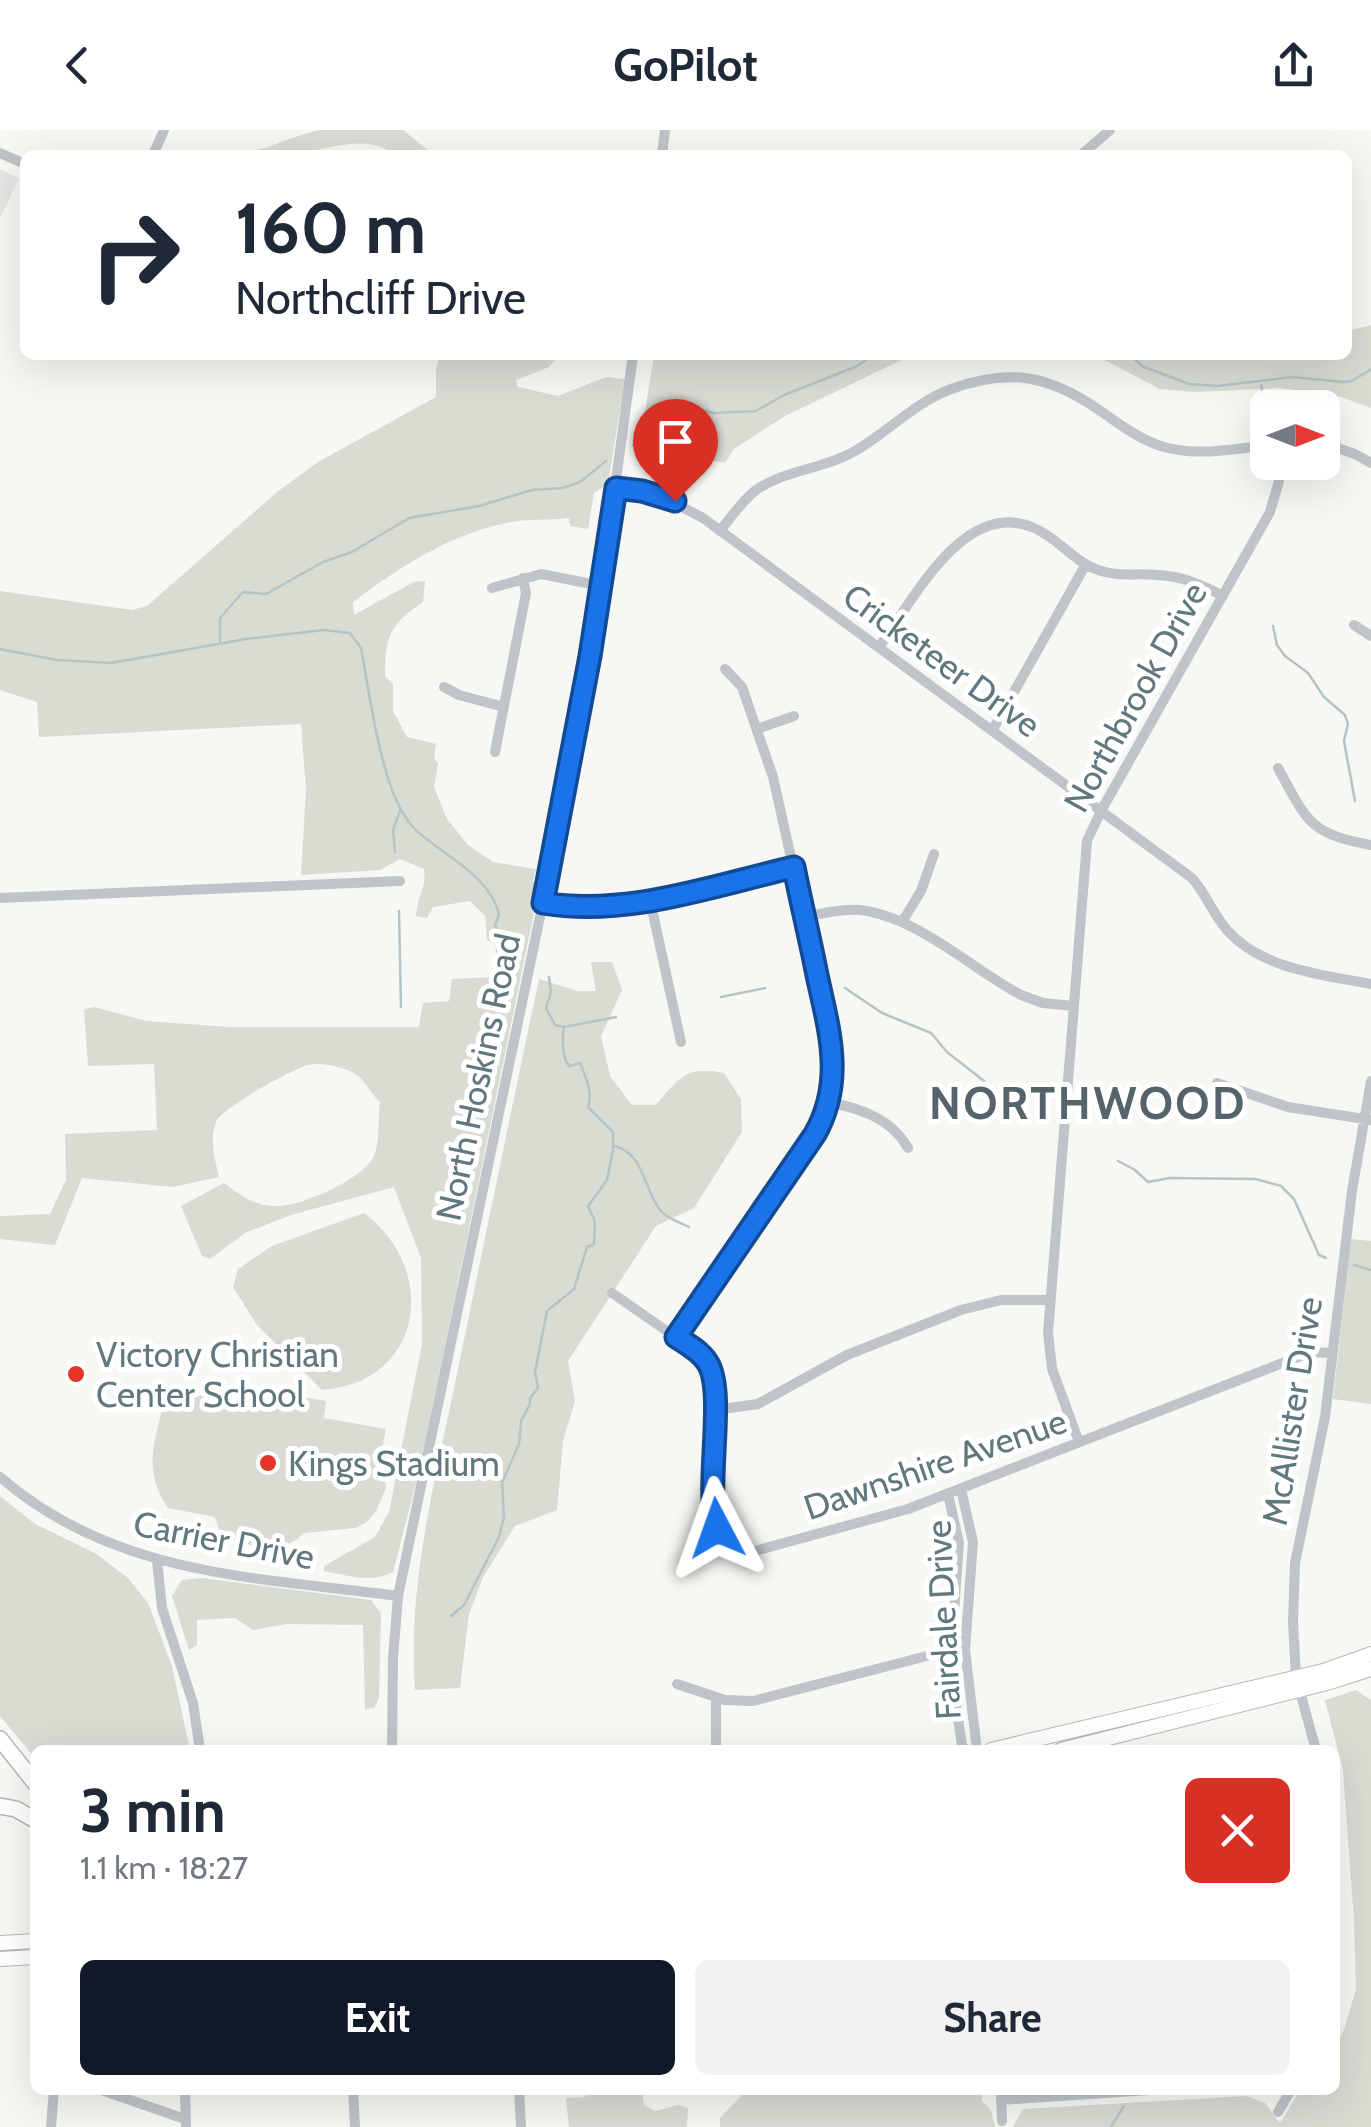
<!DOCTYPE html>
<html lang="en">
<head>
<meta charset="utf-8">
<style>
	body { margin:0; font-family:Cabin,sans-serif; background:#f2f2f3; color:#1f2937; height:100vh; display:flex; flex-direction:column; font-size:38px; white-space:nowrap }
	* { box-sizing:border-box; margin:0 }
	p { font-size:32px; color:#747a83 }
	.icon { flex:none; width:55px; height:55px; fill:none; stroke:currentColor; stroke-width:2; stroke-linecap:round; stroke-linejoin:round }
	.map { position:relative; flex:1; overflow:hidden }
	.panel { position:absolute; left:30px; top:1615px; width:1310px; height:350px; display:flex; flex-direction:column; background:#fff; border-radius:15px; box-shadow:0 10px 40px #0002 }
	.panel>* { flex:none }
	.guide { position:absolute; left:20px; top:20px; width:1332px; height:210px; border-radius:15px; box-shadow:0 10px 40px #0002; background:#fff; color:#1f2937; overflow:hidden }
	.needle { width:65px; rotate:90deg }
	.fabs { position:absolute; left:1250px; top:260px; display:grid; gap:20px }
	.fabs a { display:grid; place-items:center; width:90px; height:90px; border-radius:15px; background:#fff; box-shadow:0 10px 40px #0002; font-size:50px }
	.pin { position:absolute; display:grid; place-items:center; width:85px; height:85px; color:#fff; margin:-102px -42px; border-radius:50% 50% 50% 0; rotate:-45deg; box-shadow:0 0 10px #0007 }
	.pin .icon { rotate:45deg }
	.me { position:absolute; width:110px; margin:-55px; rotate:356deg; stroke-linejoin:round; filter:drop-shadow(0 0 8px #0008) }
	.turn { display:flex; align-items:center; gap:35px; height:210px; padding:0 50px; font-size:45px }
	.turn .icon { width:130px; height:130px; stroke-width:2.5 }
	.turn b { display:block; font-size:70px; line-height:85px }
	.round { display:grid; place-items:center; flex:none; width:105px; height:105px; border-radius:15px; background:#f2f2f3 }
	.headline { display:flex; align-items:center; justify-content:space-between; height:170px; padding:0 50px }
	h1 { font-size:60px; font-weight:800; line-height:75px }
	.button { display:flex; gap:20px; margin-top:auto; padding:20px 50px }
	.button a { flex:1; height:115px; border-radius:15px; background:#111827; color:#fff; font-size:40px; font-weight:800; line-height:115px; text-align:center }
	.button a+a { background:#f2f2f3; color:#1f2937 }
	header { display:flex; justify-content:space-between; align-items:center; height:130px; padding:0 50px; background:#fff; font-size:45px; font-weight:800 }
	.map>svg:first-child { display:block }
	.built { fill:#e5e7e5 }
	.green { fill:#d8dcd3 }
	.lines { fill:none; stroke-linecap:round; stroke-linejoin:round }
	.stream { stroke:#b5c5c7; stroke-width:2.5 }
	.major-casing { stroke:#b2b8bb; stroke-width:16 }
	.highway-casing { stroke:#b1b7ba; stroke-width:18 }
	.minor { stroke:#bec4c7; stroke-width:10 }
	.major { stroke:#fff; stroke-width:14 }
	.highway { stroke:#fff; stroke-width:15 }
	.route-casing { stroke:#114b97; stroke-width:25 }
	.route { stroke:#1a73e8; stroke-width:18 }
	.poi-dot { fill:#e43527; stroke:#fff; stroke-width:4 }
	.labels { text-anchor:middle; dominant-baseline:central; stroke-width:10; stroke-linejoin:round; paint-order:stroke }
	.street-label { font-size:35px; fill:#62787f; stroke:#fff }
	.poi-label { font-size:35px; fill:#62787f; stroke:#fff; text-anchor:start }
	.district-label { font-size:45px; font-weight:bold; letter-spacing:2.5px; fill:#54646a; stroke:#fff }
</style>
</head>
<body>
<header><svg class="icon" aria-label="back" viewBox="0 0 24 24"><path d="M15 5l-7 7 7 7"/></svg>GoPilot<svg class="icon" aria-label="share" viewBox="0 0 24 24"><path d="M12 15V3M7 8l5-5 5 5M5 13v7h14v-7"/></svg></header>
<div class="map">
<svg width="1371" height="1997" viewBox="0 0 1371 1997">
	<rect width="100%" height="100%" fill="#f7f7f4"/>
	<path class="built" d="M0,39L19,48L0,88Z"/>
	<path class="green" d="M320,0H403L434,25H394C367,1 323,21 291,25C273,27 253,25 234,25C264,22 290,6 320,0Z
		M1371,195V278L1341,267L1280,258L1195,262L1160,259L1095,225H1348V201Z
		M440,225H559L549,237L516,250L518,257L558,266L606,247L625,249L608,354L594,363L588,399L570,396L569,388C548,391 526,388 506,393C449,405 398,438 353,472L354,485L414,452L425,451L423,472C390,495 385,505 385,546L393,554V581L407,607L436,614L434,629L438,633L434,657L447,689L468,715L493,732L536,739L533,751L539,758L419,1342L393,1442C372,1454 346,1445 324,1441V1436L375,1407L389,1382L422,1214L421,1128L394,1057L291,1085L245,1103L210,1129L202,1126L181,1076L224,1053C239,1064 253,1075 273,1076C299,1078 364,1049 374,1026C380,1011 378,988 380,972C371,964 364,948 354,943C343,937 321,932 308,935C292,939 222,978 216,992C209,1008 215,1031 219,1047L173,1057L82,1048L55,1115L0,1109V1086L50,1084L66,1050L65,1004L157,1000L154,934L88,936L84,879L94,877L146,891L229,897H419L423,873L449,871L452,849L495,847L496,812L487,810L485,786L470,771L433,777L427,788L416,786C417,767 427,757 424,739L400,729L380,740L301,745L306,659L301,594L39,607L37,572L0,560V461L132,480L147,476L277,362L318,332L436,267V239Z
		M654,225H912L785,286L734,319L725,333L706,329L704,319L714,312L707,297C686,292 667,307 645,304L644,288Z
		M591,832H612L622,860L601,906L610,946L632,975H656C679,948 686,935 724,943L741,969L742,1002L694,1078L656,1096L568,1231L575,1271L563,1311L557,1380L515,1396L483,1447L469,1484L460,1558L415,1560C407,1455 436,1346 457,1244C484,1113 511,981 539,849L577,861H596Z
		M364,1083C440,1140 423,1253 322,1260L257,1195L233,1157L238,1139L272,1116Z
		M1351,1109L1371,1111V1274L1333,1269Z
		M241,1256L326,1271L324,1288L386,1299L381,1325L386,1358L376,1381L367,1392L355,1398L304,1403C280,1427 251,1415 221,1407L215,1387L168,1378C139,1334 158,1306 167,1259L238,1273Z
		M0,1366L35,1394L95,1423L128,1448L148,1473L172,1536L190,1620H35V1628L0,1586Z
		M202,1448L371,1470L381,1483L379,1568L374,1578L365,1579L363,1495L287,1494L253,1500L235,1488L197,1490V1515L189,1520L172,1466L182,1450Z
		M1356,1560L1371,1570V1997H1013L1023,1979L1247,1966L1265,1973L1280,1993L1300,1960H1335V1917L1344,1900L1356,1859L1354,1791L1343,1641L1325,1570Z
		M587,1960H642L644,1975L655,1981L678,1975L688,1978L687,1997H569L566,1968L585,1967Z
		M742,1960H982V1971L991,1980L995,1997H720V1988L741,1966Z"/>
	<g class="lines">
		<path class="stream" d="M1130,225L1142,236L1189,254L1217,256L1292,247L1344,252L1352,251L1371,239
			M1261,255L1263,265
			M633,315L699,279L713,283L756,281L784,265L855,237L874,225
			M1273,496L1277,515L1285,526L1308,543L1324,567L1345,585L1348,594L1344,611L1355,671
			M220,512V488L243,462L266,464L323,432L352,422L409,388L479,376L532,360L563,358L580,352L606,331
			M0,519L57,530L111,533L246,509L324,500L350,503L361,518C370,565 381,663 413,697C440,725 489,743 499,784L495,796L514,825
			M395,722L393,700L400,681
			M399,781L401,877
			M549,847L551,862L546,878L555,895L564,897L616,887
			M845,858L882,883L931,903L947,922L984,951
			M721,867L765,858
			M615,1016C645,1025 643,1058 660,1080C667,1089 680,1092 689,1097
			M1118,1031L1135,1040L1148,1052L1170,1048L1255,1049L1281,1056L1294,1069L1319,1125L1326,1128
			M1354,1135L1371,1140
			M451,1486L464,1475L499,1407L504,1387L502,1353L519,1314L521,1291L530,1274V1268L538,1258L535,1242L547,1181L574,1159L587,1117L594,1114L595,1092L588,1076L607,1050L613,1020V1002L588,977C593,962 586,948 580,933L569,936C561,925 562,910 564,897
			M1111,1997L1124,1976"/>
		<defs>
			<path id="major" d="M991,1620L1323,1541L1371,1524
				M1061,1620L1327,1553L1371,1539
				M0,1813L35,1811
				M0,1829L35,1827"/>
			<path id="highway" d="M0,1609L35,1653
				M0,1676L16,1679L35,1690"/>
		</defs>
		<use href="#major" class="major-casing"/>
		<use href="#highway" class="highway-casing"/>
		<path class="minor" d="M0,23L25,34
			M153,25L164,0
			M662,25L665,0
			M1081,25L1110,0
			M1322,313L1355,324L1371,333
			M616,358L659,365L703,388L1192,748C1206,764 1213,784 1227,800C1261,839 1323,845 1371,854
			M720,401C731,387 742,371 756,360C785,340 824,339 855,321C888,302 914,273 951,259C1011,237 1051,246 1102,282C1121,295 1139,309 1161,316C1195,327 1233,319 1268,315
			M492,458L541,444L602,456
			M1354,495L1371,506
			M879,517C913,471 964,367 1034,398C1058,408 1073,431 1098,440C1118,447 1137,443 1158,445C1182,446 1202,455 1223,466
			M444,557L459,565L504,577
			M757,599L794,586
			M992,601L1086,434
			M495,622L526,463L523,448
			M1278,638C1307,691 1309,704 1371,715
			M0,768L400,751
			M650,770L681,912
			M543,773C626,789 713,756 794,737
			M804,787C823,783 841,779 860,780C916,786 972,839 1021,865L1043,873L1073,876
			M902,792L921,761L934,724
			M1217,953L1288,977L1371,990
			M829,972C861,979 891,988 908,1018
			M612,1163L700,1224L712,1242L715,1253L714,1390L727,1412L751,1422L908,1379L1311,1222L1332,1223
			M676,1207L815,1004C830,976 835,948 833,916L773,647L742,557L725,539
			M714,1280L758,1274L847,1225L961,1180L1001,1170H1050
			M1079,1312L1052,1239L1048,1203L1087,711L1101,681L1270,382L1279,351L1280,332
			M0,1347C114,1446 256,1447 398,1466
			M961,1359L973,1412L965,1520L977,1620
			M948,1364L959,1413L950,1537L962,1615L966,1620
			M157,1431L162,1478L193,1573L200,1620
			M677,1554L725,1570L753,1571L950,1520
			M392,1620L393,1528L398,1466L560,691L600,467L633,225
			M716,1620V1567
			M1316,1620L1296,1547L1293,1492L1295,1433L1325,1287L1352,1061L1371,951
			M101,1960L185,1989
			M185,1960L186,1997
			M353,1960L355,1997
			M519,1960L521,1997
			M1001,1960L1002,1991
			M1001,1970L1150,1960
			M1278,1982L1291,1960
			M51,1997L54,1960"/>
		<use href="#major" class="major"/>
		<use href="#highway" class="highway"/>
	</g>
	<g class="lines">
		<defs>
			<path id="route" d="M675,371L642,361L616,358L590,526L543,773C627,787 712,756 794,737C801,773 810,809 817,845C829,900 845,951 815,1004L676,1207C687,1214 700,1221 707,1232C727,1261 704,1356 717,1398"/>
		</defs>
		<use href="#route" class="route-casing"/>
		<use href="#route" class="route"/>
	</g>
	<g class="poi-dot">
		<circle cx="76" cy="1244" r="10"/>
		<circle cx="268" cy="1333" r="10"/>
	</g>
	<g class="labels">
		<g class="street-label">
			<text transform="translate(942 530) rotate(36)">Cricketeer Drive</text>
			<text transform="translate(1135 567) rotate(-61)">Northbrook Drive</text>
			<text transform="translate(478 947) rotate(-78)">North Hoskins Road</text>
			<text transform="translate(1292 1281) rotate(-81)">McAllister Drive</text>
			<text transform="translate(935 1334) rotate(-19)">Dawnshire Avenue</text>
			<text transform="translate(224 1410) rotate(11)">Carrier Drive</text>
			<text transform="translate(943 1490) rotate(-93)">Fairdale Drive</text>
		</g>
		<g class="poi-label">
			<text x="96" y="1224">Victory Christian<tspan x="96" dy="40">Center School</tspan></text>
			<text x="288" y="1333">Kings Stadium</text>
		</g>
		<g class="district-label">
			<text x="1088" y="973">NORTHWOOD</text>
		</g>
	</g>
</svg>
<div class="fabs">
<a><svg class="needle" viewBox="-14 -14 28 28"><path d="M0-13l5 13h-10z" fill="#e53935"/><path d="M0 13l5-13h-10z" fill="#747a83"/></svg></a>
</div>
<div class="pin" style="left:675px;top:371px;background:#d93025"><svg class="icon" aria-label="arrive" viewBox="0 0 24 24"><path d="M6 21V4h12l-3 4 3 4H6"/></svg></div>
<svg class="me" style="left:717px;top:1398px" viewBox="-20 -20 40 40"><path d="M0-17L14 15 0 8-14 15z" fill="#1a73e8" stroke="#fff" stroke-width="4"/></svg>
<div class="guide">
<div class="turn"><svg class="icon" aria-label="right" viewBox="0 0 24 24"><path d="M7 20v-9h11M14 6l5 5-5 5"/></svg><div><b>160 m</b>Northcliff Drive</div></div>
</div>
<section class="panel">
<div class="headline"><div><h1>3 min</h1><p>1.1 km · 18:27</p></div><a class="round" style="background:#d93025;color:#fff"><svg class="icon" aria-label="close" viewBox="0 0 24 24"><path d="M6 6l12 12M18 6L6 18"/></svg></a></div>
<div class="button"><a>Exit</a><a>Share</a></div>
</section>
</div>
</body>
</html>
